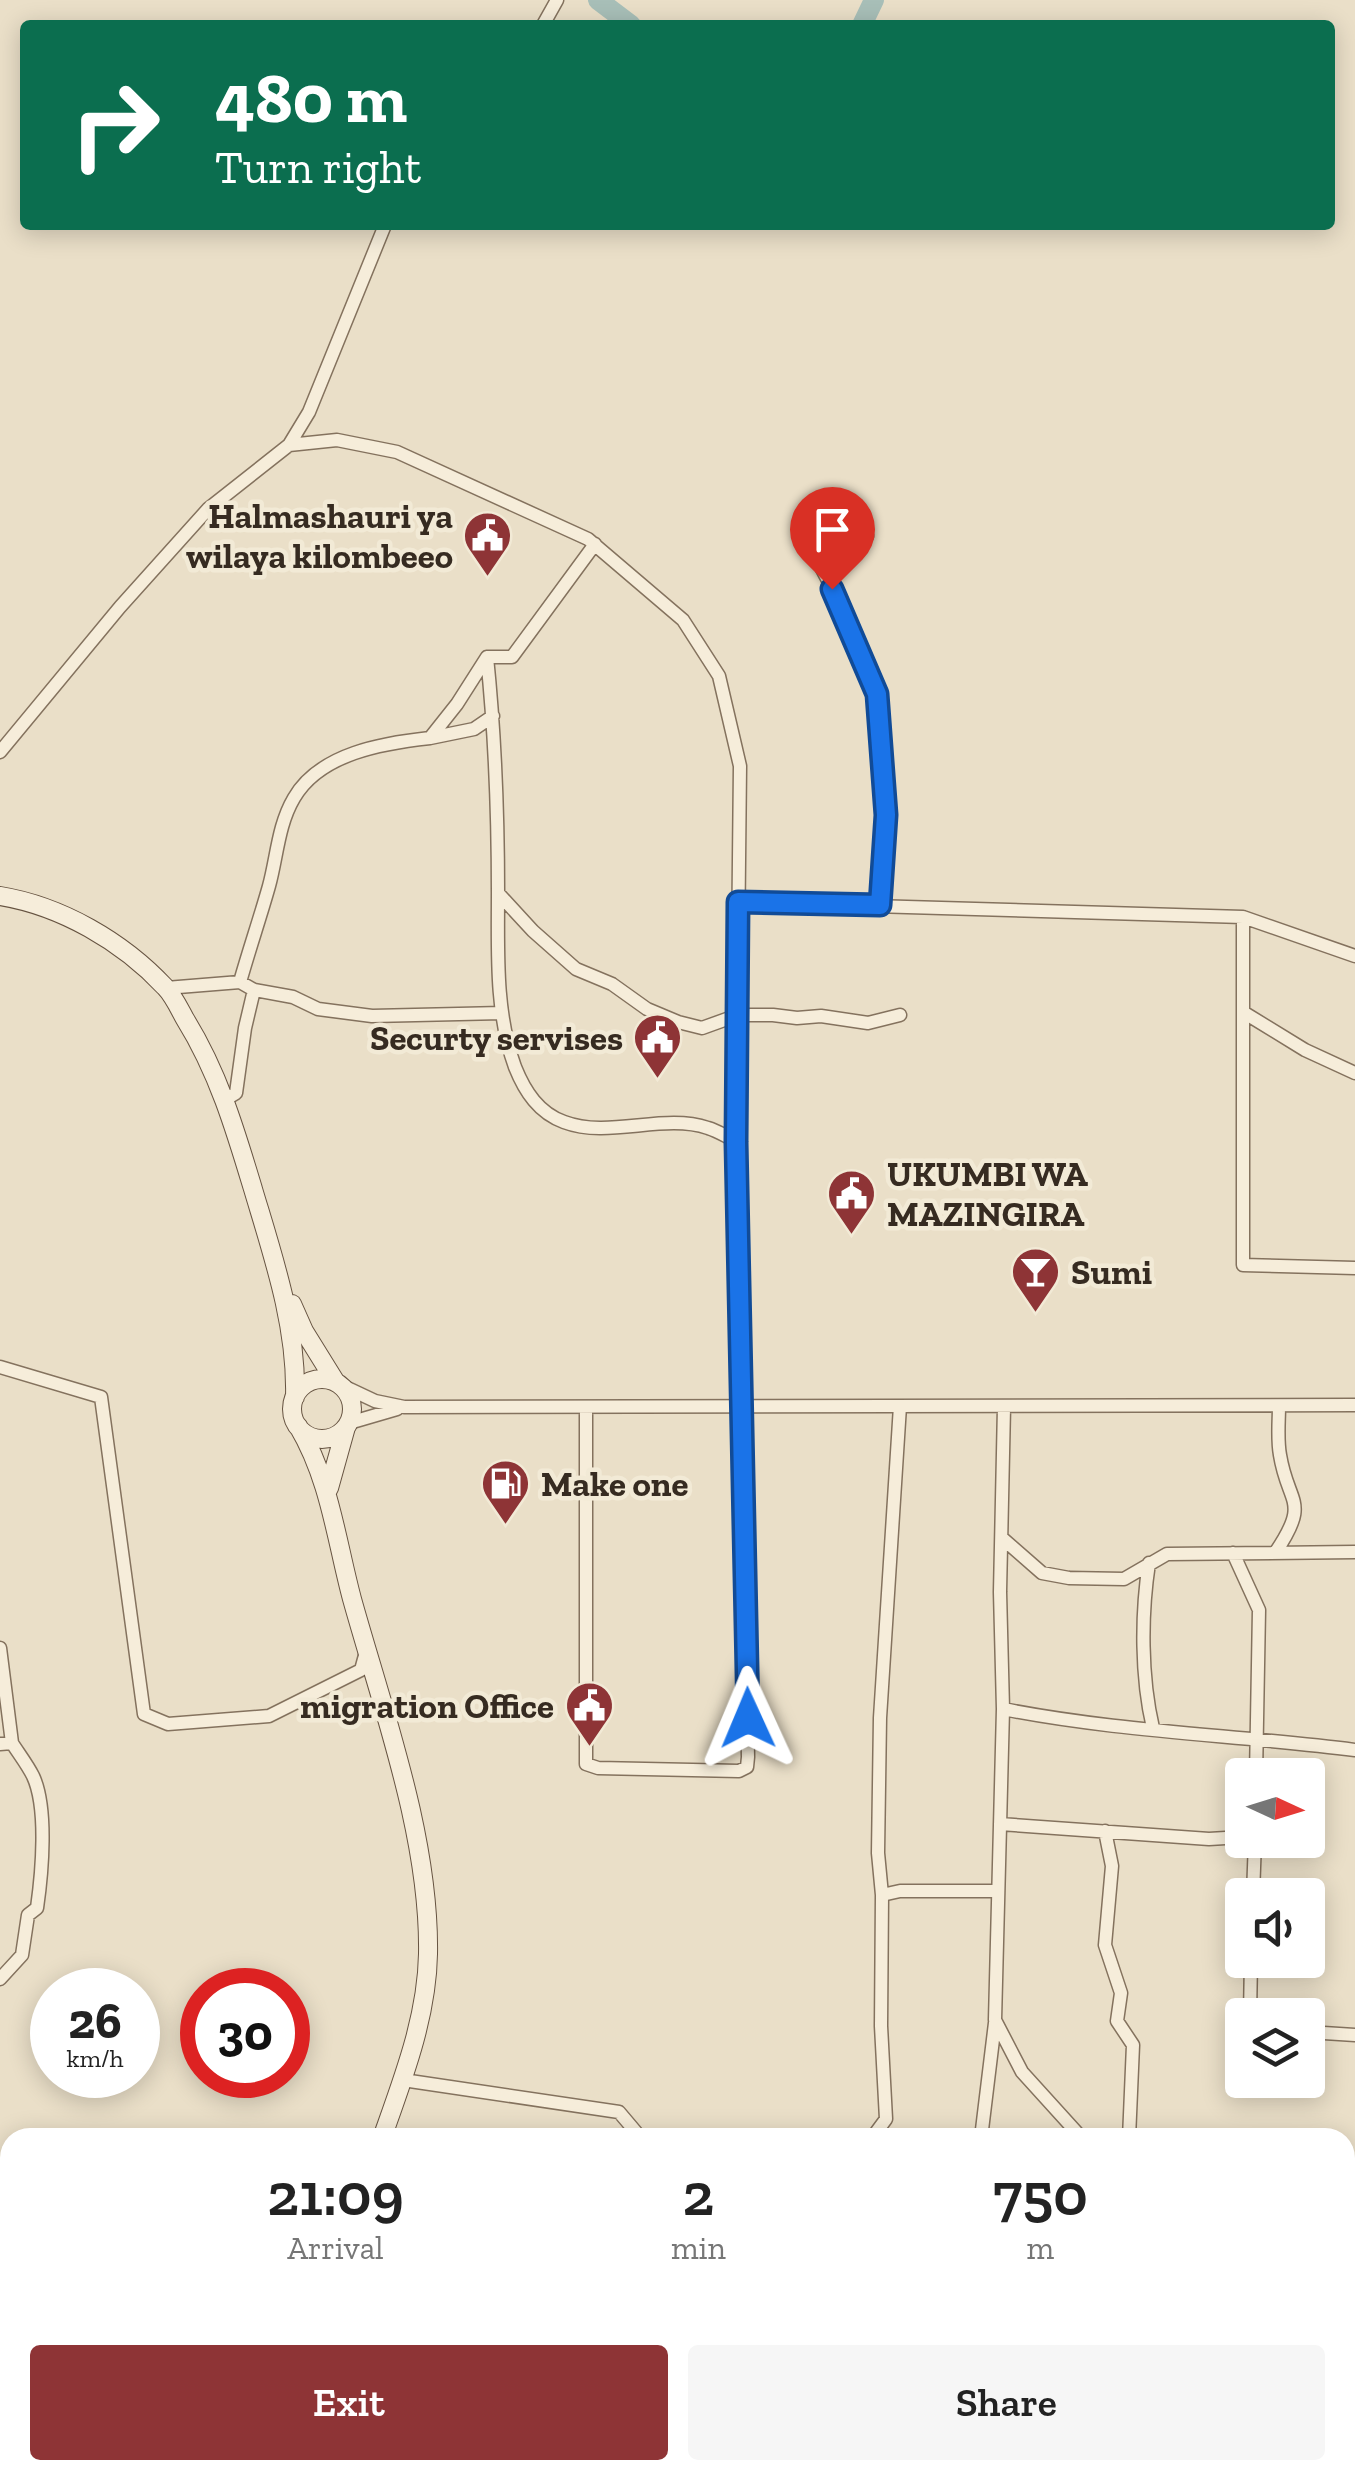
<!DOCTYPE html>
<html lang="en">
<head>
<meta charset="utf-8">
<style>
	body { margin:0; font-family:"Zilla Slab",serif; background:#f6f6f6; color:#222; height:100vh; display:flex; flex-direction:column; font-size:38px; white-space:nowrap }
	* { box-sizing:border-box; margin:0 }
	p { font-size:32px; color:#767676 }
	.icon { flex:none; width:55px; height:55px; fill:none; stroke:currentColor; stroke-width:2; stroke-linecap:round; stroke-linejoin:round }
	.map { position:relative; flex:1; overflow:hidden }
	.side { position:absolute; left:0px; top:2128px; width:1355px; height:352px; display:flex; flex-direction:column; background:#fff; border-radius:30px 30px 0 0; box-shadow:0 5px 25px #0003 }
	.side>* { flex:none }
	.hud { position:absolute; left:20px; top:20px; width:1315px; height:210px; border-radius:10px; box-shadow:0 5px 25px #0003; background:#0b6e4f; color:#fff; overflow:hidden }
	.needle { width:65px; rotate:94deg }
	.buttons { position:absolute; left:1225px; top:1758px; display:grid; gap:20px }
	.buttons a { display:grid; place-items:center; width:100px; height:100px; border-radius:10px; background:#fff; box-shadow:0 5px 25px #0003; font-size:50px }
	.speed { position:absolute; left:30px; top:1968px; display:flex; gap:20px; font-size:50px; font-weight:700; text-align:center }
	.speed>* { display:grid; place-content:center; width:130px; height:130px; border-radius:50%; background:#fff; box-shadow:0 5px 25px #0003; line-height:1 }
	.speed small { font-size:25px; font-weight:400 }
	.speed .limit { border:15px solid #d22; background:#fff; color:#111 }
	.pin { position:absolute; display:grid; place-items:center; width:85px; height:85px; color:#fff; margin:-102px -42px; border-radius:50% 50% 50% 0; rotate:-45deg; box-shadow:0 0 10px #0007 }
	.pin .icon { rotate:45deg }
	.me { position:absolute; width:110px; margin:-55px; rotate:359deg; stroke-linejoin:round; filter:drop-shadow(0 0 8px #0008) }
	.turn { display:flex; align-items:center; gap:35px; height:210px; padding:0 30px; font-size:45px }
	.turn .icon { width:130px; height:130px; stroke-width:2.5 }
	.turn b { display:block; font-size:70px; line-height:85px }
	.eta { display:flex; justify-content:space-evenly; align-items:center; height:170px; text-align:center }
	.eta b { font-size:60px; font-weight:600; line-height:70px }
	.cta { display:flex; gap:20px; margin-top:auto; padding:20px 30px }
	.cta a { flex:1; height:115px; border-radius:10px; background:#8e3436; color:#fff; font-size:40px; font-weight:600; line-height:115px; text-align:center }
	.cta a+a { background:#f6f6f6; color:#222 }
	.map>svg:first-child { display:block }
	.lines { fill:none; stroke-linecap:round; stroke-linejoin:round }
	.river { stroke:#a8bfb8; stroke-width:20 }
	.minor-casing { stroke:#84725e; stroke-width:15 }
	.secondary-casing { stroke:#665341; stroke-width:20 }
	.minor { stroke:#f6edda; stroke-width:12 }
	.secondary { stroke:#f6edda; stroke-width:18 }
	.route-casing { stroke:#114b97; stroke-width:25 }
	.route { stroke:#1a73e8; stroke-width:18 }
	.labels { text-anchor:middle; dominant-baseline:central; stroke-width:9; stroke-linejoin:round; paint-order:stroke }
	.poi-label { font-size:35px; font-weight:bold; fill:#362b21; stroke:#f2ead6; text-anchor:end }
</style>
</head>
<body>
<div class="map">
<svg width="1355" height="2478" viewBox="0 0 1355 2478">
	<rect width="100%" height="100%" fill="#eadfc8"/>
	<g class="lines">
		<path class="river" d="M598,0L631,25
			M862,25L874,0"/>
		<defs>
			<path id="minor" d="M543,25L557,0
				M289,445L337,440L397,452L588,539L683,620L719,676L740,766L736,1141L748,1757L747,1767L739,1771L598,1768L586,1764V1407
				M867,536L822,569C839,601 871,662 877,697C889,765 885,836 881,905
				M487,657C495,735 498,815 498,893C498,951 495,1012 515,1067C525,1092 539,1113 564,1122C609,1139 663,1113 708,1128C718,1131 727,1137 736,1141
				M430,738L474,729L493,716
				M0,752L120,607L208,509L289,445L309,412L385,225
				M498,893L533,931L576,969L612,984L647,1009L678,1022L702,1028L738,1015H773L797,1018L821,1016L868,1023L900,1015
				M738,902L1243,917L1355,956
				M1243,917V1265L1355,1268
				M240,982C249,950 260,918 269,886C277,857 278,825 294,798C320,753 384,743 430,738L457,704L487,657H512L595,544
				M166,988L240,982L254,990L293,997L318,1009L372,1016L502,1013
				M1243,1012L1305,1050L1355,1073
				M226,1099L236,1093L245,1028L254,990
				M0,1367L101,1397L144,1714L168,1724L269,1716L361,1670L367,1648
				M341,1385L375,1401L404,1407L1355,1405
				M1004,1407L1000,1592L1003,1709L995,2020L1022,2072L1080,2136L1086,2138
				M349,1423L397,1409
				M1002,1538L1042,1573L1069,1578L1124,1579L1167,1554L1355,1552
				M1233,1553L1259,1610L1256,1775
				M1275,1553C1311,1500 1288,1505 1280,1455C1277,1439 1279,1421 1279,1406
				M1149,1563C1141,1615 1141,1677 1153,1728
				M0,1648L12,1743L0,1744
				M1003,1709C1119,1732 1238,1735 1355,1750
				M1000,1824L1209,1839L1242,1837
				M1105,1831L1112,1866L1105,1945L1121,1993L1117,2021L1133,2045L1129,2138
				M882,1895L878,1853L880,1718L900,1406
				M1253,1895L1255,1840
				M0,1979L22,1955L28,1915L37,1908C42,1873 48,1808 33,1776C27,1764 19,1754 12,1743
				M1250,2015L1251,1960
				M1308,2032L1355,2035
				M403,2080L619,2112L641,2138
				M872,2138L886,2119L881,2026L882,1895L900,1891H998
				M981,2138L995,2023
				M1345,2182L1355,2184
				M0,2404H10
				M606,2470H624
				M790,2470L794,2478
				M226,2471L245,2478
				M44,2478L45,2470
				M550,2478L555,2470
				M885,2478L892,2470
				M1142,2478L1145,2470"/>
			<path id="secondary" d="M0,896C61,906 122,941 165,987C173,995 179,1008 185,1019C218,1072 235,1129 253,1189C273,1256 297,1326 295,1397
				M292,1304L304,1331L335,1381
				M292 1409a30 30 0 1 1 60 0a30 30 0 1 1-60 0Z
				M298,1426C330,1480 336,1539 352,1599C383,1710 430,1838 428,1954C427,2017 403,2079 382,2138
				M329,1488L346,1427
				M223,2478L227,2470"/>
		</defs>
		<use href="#minor" class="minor-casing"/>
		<use href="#secondary" class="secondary-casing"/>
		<use href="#minor" class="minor"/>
		<use href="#secondary" class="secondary"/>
	</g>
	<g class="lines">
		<defs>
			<path id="route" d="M748,1718L736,1142L738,902L880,905L886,815L877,694L832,589"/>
		</defs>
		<use href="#route" class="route-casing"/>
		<use href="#route" class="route"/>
	</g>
	<defs>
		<symbol id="civic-pin" viewBox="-11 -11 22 30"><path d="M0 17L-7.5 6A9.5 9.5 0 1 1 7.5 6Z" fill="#8e3436" stroke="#f2ead6"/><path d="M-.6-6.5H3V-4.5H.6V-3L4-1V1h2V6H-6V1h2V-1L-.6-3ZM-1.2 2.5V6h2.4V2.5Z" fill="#fff"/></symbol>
		<symbol id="bar-pin" viewBox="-11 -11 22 30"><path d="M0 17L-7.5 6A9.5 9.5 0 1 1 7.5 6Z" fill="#8e3436" stroke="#f2ead6"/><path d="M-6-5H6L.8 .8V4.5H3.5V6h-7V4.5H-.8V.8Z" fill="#fff"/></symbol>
		<symbol id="fuel-pin" viewBox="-11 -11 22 30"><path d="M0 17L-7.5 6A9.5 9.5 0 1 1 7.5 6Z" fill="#8e3436" stroke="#f2ead6"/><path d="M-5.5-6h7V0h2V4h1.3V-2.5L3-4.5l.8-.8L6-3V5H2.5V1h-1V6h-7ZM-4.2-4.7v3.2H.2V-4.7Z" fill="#fff"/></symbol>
	</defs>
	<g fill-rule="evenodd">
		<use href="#civic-pin" x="460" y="508" width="55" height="75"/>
		<use href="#civic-pin" x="630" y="1010" width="55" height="75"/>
		<use href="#civic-pin" x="824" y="1166" width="55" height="75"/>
		<use href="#bar-pin" x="1008" y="1244" width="55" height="75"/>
		<use href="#fuel-pin" x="478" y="1456" width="55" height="75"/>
		<use href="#civic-pin" x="562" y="1678" width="55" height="75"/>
	</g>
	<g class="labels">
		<g class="poi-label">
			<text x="453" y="516">Halmashauri ya<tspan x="453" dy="40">wilaya kilombeeo</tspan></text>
			<text x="623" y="1038">Securty servises</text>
			<text x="887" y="1174" text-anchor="start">UKUMBI WA<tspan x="887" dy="40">MAZINGIRA</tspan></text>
			<text x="1071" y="1272" text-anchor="start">Sumi</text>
			<text x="541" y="1484" text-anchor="start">Make one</text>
			<text x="554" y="1706">migration Office</text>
		</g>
	</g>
</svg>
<div class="buttons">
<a><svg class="needle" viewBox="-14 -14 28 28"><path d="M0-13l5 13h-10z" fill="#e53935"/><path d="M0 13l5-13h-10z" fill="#767676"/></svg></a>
<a><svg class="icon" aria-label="sound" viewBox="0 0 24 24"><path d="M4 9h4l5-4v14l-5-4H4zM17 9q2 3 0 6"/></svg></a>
<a><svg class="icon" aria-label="layers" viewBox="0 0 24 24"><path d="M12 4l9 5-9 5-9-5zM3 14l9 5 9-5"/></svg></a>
</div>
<div class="speed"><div>26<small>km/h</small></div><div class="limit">30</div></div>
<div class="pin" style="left:832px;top:589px;background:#d93025"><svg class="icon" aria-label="arrive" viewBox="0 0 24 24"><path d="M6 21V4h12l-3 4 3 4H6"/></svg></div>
<svg class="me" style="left:748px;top:1718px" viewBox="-20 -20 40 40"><path d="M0-17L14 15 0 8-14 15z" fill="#1a73e8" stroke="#fff" stroke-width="4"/></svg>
<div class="hud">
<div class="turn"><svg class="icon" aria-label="right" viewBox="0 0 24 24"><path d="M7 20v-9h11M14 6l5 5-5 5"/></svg><div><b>480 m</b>Turn right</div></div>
</div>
<section class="side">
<div class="eta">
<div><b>21:09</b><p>Arrival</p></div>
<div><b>2</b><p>min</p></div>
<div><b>750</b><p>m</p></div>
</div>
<div class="cta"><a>Exit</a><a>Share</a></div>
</section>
</div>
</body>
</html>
